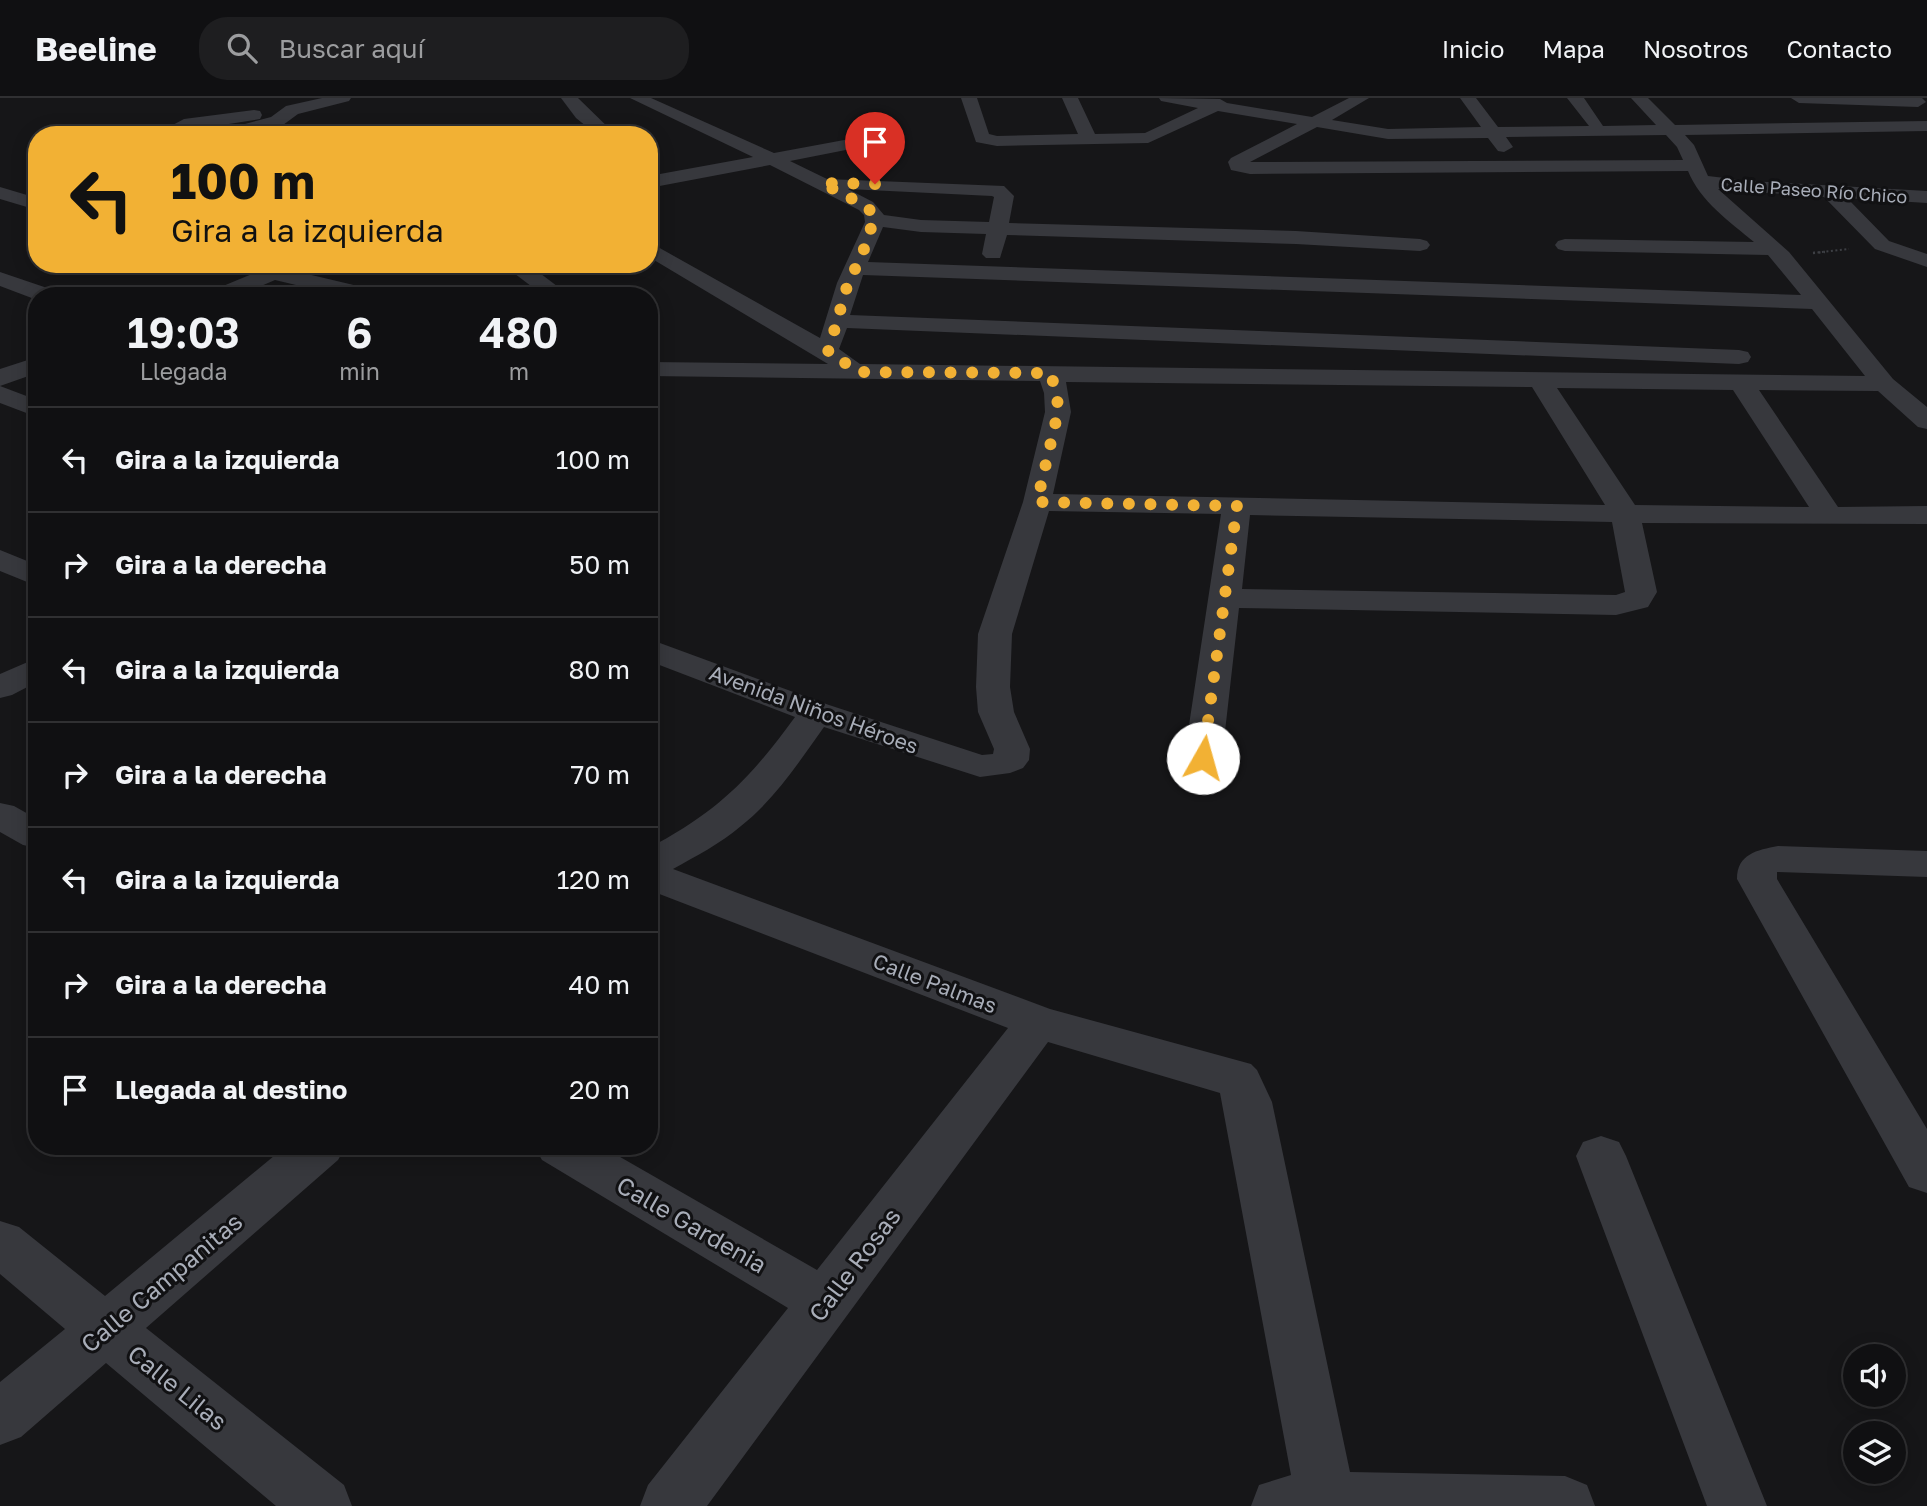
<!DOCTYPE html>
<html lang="es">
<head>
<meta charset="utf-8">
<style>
	body { margin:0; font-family:"Golos Text",sans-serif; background:#1e1e20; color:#f1f3f6; height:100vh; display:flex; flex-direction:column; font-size:26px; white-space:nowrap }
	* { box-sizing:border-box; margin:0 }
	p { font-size:23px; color:#9c9d9f }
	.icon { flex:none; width:38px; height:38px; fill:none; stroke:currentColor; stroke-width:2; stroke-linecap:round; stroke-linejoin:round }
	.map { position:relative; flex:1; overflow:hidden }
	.side { position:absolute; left:28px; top:189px; width:630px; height:868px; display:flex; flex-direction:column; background:#101012; border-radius:28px; box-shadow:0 4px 18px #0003,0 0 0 2px #303032 }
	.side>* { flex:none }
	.hud { position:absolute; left:28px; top:28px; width:630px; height:147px; border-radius:28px; box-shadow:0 4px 18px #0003,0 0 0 2px #303032; background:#f2b134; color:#111; overflow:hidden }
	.tools { position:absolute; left:1843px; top:1246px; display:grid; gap:14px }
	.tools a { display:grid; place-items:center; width:63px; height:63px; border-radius:50%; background:#101012; box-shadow:0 4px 18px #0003,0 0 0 2px #303032; font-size:35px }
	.pin { position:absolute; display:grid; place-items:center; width:60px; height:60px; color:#fff; margin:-72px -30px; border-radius:50% 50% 50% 0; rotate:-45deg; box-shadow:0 0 7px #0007 }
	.pin .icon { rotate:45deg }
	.me { position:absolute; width:77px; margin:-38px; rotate:7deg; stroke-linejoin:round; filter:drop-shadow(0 0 5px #0008) }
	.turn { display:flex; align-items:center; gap:24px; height:147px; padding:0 28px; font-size:32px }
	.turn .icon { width:91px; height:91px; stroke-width:2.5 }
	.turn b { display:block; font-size:49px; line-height:60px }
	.eta { display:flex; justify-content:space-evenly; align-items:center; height:119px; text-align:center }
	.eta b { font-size:42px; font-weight:600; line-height:49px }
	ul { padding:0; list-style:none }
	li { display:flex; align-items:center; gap:21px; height:105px; padding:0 28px; border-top:2px solid #303032 }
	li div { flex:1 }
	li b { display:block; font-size:26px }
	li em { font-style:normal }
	header { display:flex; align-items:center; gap:42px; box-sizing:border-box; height:98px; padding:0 35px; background:#101012; border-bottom:2px solid #303032 }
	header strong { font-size:33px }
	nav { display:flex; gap:38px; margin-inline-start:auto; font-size:24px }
	.search { width:490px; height:63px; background:#1e1e20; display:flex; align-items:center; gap:18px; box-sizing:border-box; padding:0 24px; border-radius:28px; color:#9c9d9f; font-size:26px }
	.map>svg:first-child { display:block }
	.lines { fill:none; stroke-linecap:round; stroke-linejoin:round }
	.path-far1 { stroke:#3d3f44; stroke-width:2; stroke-dasharray:2 2.5; stroke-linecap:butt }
	.path { stroke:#3d3f44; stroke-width:2.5; stroke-dasharray:2 3.5; stroke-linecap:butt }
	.minor { fill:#37383d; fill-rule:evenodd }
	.route { stroke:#f2b134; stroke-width:12; stroke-dasharray:0 21.6 }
	.labels { text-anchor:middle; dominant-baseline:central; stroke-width:6; stroke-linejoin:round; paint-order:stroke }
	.far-street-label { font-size:18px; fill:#a8adb8; stroke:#111113 }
	.street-label { font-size:21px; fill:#a8adb8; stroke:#111113 }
	.near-street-label { font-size:24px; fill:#a8adb8; stroke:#111113 }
</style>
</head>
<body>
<header>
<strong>Beeline</strong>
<div class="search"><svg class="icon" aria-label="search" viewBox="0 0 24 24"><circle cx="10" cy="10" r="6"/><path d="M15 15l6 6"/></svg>Buscar aquí</div>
<nav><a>Inicio</a><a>Mapa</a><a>Nosotros</a><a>Contacto</a></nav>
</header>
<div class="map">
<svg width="1927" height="1408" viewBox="0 0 1927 1408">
	<rect width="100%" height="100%" fill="#161618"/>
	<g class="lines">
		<path class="path-far1" d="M1813,155L1849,151"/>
		<path class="path" d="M1813,155L1825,154"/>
		<path class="minor" d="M322,0H351L349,3L298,16L283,27L246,37H217L219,33L271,19L286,8Z
			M561,0H578L616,37H597L576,20Z
			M630,0H651L774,55L855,40L861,41L864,45L861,49L790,63L827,81L1004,88L1014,98L1009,125L1296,133L1420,141L1427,143L1430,147L1427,151L1420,153L1296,146L1007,137L1000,160H986L982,156L986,136L921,134L883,129L868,164L1801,197L1768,157L1565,153L1558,151L1555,147L1558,143L1565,141L1754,144C1730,124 1700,103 1688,73L1250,76L1231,72L1228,64L1231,60L1297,26L1218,13L1148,45L997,48L976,44L961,0H977L989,36L997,38L1078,36L1062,0H1078L1095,36L1145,35L1198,10L1161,3L1159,0L1220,1L1227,5L1312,19L1349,0H1369L1332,22L1388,31L1481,29L1460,0H1476L1498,29L1589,28L1567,0H1584L1603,28L1656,27L1631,0H1648L1675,27L1927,23V33L1685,37L1694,47L1708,78L1750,83L1927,93V105L1847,100L1889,143L1927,156V169L1875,151L1824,99L1718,91L1789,154L1893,281L1927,309V331L1918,329L1878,293L1759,292L1838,409L1927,408V426L1642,425L1657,494L1648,509L1616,517L1239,510L1222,660L1216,668L1203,671L1190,668L1184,660L1221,416L1049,413L1012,536L1010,589L1014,614L1030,651L1029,662L1023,670L1010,675L980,679L824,629C799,664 775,701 741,728C720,746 696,758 673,771L1050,911L1251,966L1257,972L1272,1004L1350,1374L1565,1378L1587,1387L1595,1408H1251L1259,1387L1291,1377L1220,995L1048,944L707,1408H640L648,1387L788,1210L542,1062L534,1048H601L817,1172L1008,930L649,792V750C717,714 750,681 795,619L649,563V541L829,607L982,657L993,656L994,651L978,614L976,589L978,536L1023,404L1045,314L1044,295L1040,283L649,278V264L828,266L649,159V144L820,240L837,185L865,124L864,117L859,112L770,67L649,90V78L753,59ZM1317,29L1388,41L1488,40L1498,53L1504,54L1513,49L1506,39L1666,37L1677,49L1683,62L1250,64ZM848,91L992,98L994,99L989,124L921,122L884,117L873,104ZM863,177L1812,211L1865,278L860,266L839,251L847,230L1739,266L1748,264L1751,259L1748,254L1739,252L850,217ZM1066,284L1532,289L1605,407L1053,396L1071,314ZM1557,290L1733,292L1809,409L1635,407ZM1250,417L1612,424L1625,494L1616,497L1242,491Z
			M1791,0H1922L1926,4L1918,9L1799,5Z
			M254,12L260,13L262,17L260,21L178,34L169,29L184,21Z
			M0,89L37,100V112L0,101Z
			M226,166H265L379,193L382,198H342L275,182L238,198H208L211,193L252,176L229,171Z
			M502,166H528L570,198H544Z
			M0,174L56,193L59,198H37V202L0,188Z
			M37,259V275L0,288V271Z
			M0,288L37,302V319L0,305Z
			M0,452L37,467V488L0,473Z
			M37,560V584L12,597L0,600V576Z
			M0,705L14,708L37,721V750L23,747L0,734Z
			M1778,748L1927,753V779L1777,774V781L1927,1031V1095L1909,1089L1737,781C1737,756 1757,752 1778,748Z
			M1601,1038L1619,1044L1626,1058L1767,1408H1707L1576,1058L1583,1044Z
			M286,1048H346L338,1062L146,1230L344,1387L352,1408H276L106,1265L21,1339L0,1347V1284L65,1231L0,1176V1123L19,1129L105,1198Z"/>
	</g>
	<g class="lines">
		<path class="route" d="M875,86L822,85L866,108L875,118L862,157L848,185L828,254L859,274L1050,275L1057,295L1058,314L1037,404L1237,408L1203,660"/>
	</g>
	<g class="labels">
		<g class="far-street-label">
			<text transform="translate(1814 92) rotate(4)">Calle Paseo Río Chico</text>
		</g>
		<g class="street-label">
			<text transform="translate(814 611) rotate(20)">Avenida Niños Héroes</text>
			<text transform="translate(935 885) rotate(21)">Calle Palmas</text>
		</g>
		<g class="near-street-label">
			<text transform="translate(692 1126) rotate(30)">Calle Gardenia</text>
			<text transform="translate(854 1166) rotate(-53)">Calle Rosas</text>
			<text transform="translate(161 1184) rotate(-40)">Calle Campanitas</text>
			<text transform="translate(178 1289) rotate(39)">Calle Lilas</text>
		</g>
	</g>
</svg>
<div class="tools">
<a><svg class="icon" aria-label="sound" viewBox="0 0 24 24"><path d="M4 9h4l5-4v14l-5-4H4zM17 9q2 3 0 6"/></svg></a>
<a><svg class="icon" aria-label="layers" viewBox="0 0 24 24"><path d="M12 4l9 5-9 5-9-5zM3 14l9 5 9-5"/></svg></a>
</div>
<div class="pin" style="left:875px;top:86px;background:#d93025"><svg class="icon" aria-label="arrive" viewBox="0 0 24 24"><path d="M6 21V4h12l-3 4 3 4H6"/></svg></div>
<svg class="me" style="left:1203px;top:660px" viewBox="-20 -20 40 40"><circle r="19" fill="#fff"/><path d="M0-13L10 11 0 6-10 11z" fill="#f2b134"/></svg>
<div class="hud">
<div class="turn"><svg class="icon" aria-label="left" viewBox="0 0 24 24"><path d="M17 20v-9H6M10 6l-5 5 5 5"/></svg><div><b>100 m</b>Gira a la izquierda</div></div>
</div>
<section class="side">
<div class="eta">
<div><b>19:03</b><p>Llegada</p></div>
<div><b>6</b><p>min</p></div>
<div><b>480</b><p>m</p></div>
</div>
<ul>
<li><svg class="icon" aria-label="left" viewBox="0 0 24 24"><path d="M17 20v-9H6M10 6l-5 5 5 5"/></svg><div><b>Gira a la izquierda</b></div><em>100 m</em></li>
<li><svg class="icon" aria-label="right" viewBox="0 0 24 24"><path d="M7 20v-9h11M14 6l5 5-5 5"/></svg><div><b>Gira a la derecha</b></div><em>50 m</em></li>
<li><svg class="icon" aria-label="left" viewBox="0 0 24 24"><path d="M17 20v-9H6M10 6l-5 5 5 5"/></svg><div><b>Gira a la izquierda</b></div><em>80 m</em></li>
<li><svg class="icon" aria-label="right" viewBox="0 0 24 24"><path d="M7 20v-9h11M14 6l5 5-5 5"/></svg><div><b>Gira a la derecha</b></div><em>70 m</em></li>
<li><svg class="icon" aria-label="left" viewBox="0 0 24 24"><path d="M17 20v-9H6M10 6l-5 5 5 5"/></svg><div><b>Gira a la izquierda</b></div><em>120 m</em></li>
<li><svg class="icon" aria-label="right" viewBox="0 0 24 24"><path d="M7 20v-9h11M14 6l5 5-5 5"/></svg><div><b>Gira a la derecha</b></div><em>40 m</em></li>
<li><svg class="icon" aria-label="arrive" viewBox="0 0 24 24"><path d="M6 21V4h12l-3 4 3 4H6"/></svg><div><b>Llegada al destino</b></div><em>20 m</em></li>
</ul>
</section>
</div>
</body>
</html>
